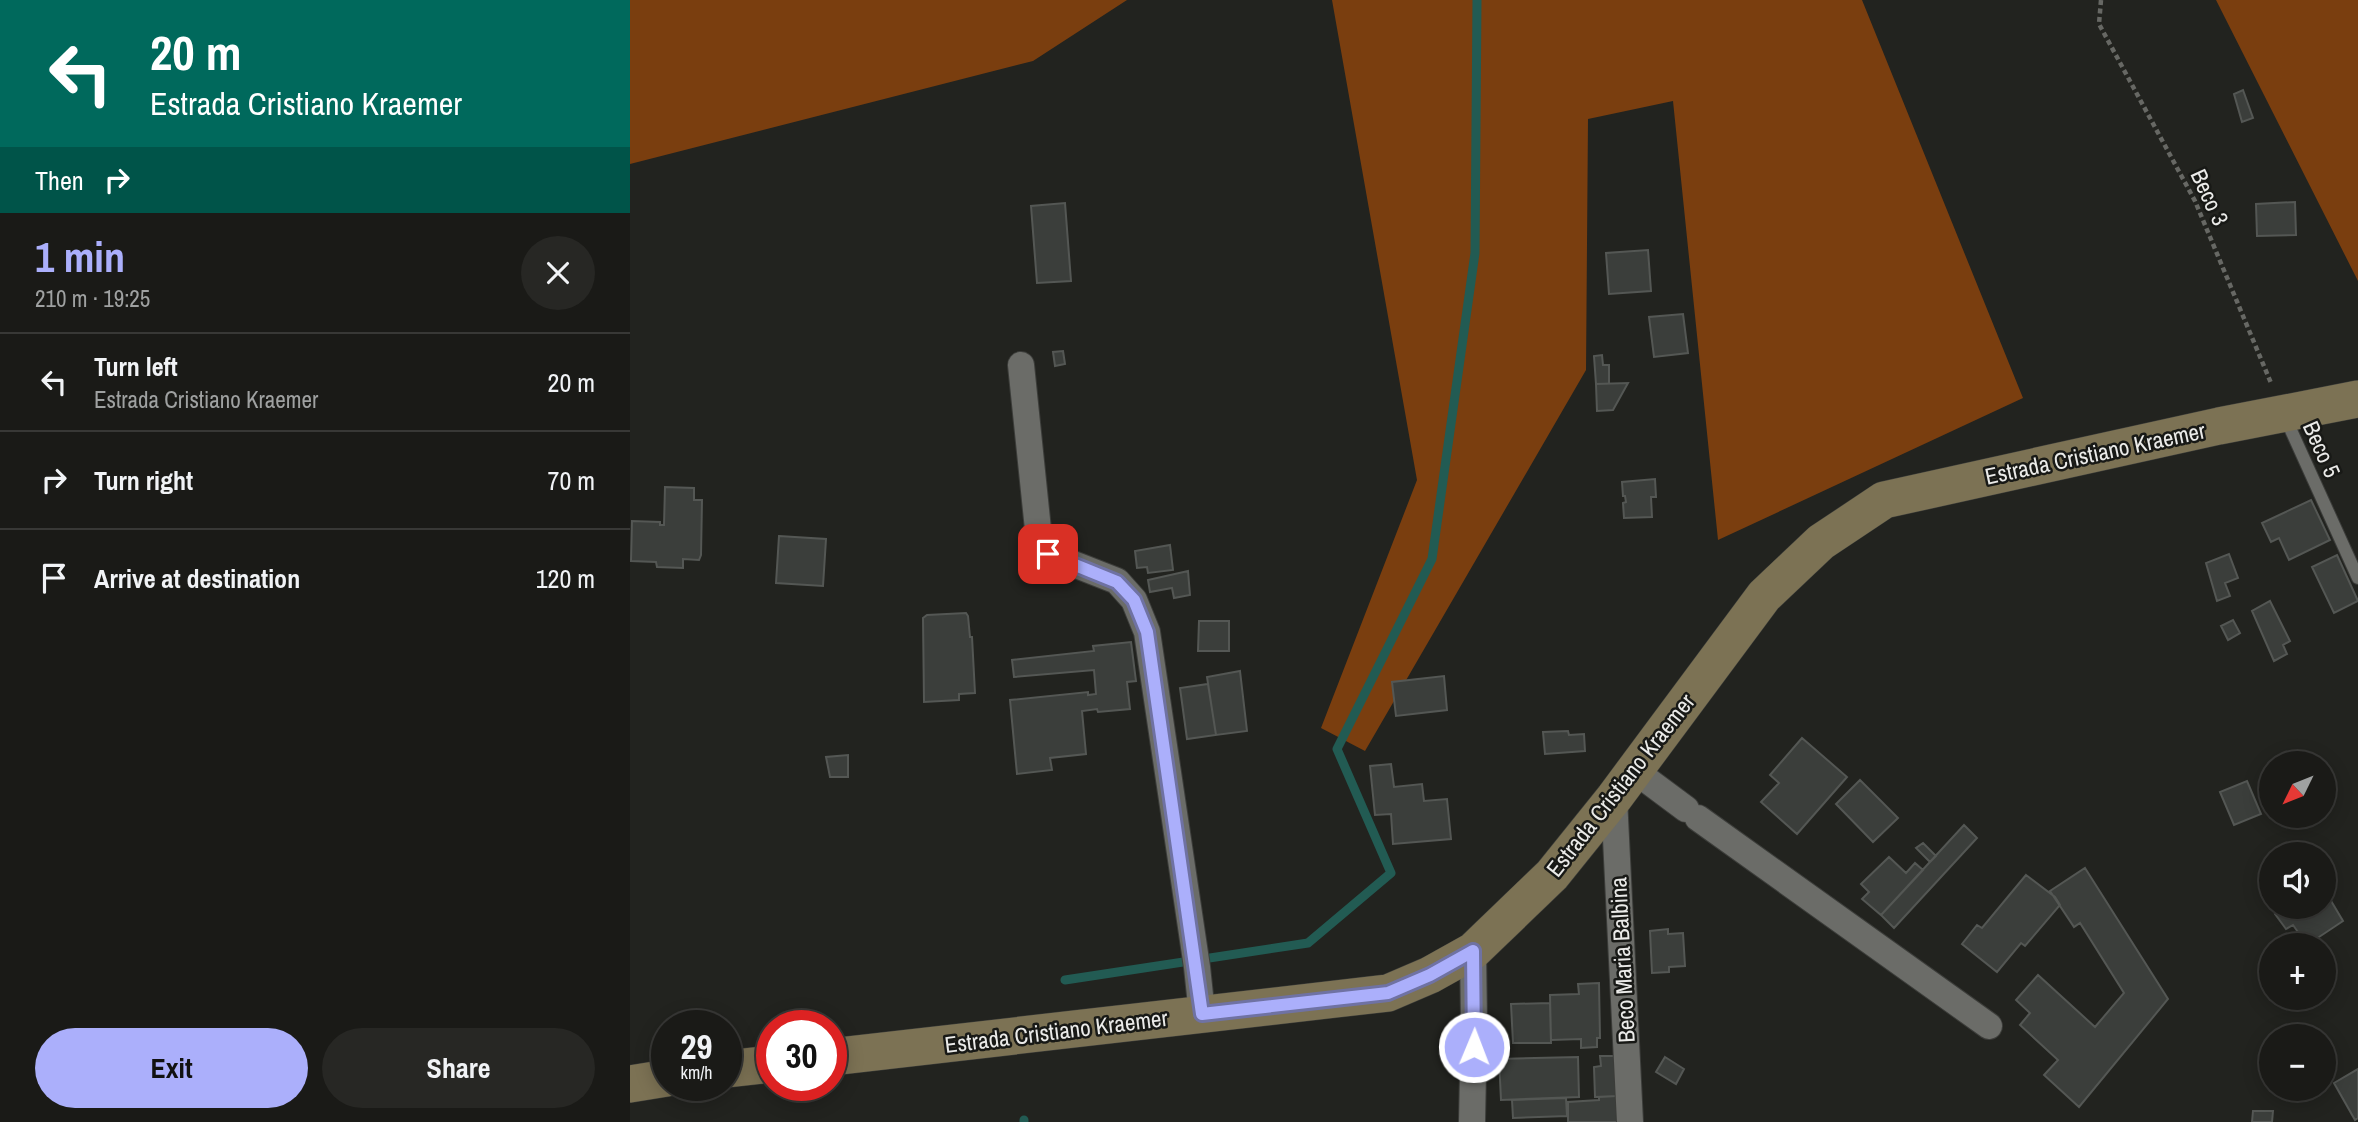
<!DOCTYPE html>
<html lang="en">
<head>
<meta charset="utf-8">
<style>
	body { margin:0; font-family:"Archivo Narrow",sans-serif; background:#272724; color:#f1f3f6; height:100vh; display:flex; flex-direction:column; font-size:26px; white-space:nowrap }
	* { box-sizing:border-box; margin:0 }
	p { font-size:23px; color:#9fa1a1 }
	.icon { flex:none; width:38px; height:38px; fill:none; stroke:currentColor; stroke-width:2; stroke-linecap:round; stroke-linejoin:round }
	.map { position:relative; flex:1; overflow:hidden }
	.side { display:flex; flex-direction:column; background:#1a1a17; width:630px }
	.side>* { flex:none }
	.guide { background:#00695c; color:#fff; overflow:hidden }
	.needle { width:46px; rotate:227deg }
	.tools { position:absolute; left:1629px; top:751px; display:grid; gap:14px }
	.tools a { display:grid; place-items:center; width:77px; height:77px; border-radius:50%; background:#1a1a17; box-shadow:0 4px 18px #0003,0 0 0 2px #383836; font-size:35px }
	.speed { position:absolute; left:21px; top:1010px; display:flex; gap:14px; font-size:35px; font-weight:700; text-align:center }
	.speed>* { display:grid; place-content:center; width:91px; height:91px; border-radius:50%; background:#1a1a17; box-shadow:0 4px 18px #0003,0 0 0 2px #383836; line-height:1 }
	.speed small { font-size:18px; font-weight:400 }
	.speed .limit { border:10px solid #d22; background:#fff; color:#111 }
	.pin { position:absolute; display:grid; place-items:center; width:60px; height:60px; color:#fff; margin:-30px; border-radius:14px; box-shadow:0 4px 10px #0006 }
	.me { position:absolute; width:77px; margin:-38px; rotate:1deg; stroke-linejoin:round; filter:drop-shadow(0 0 5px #0008) }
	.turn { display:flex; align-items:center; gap:24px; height:147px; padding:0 35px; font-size:32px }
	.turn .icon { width:91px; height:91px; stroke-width:2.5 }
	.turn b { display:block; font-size:49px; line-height:60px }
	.then { display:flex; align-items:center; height:66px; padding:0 35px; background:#0003; gap:14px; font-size:26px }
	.round { display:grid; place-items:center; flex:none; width:74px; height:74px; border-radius:37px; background:#272724 }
	.head { display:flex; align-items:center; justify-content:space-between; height:119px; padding:0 35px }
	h1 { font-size:42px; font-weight:800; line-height:52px; color:#abaffb }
	.cta { display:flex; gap:14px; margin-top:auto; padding:14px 35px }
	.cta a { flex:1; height:80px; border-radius:42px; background:#abaffb; color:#111; font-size:28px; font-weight:800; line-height:80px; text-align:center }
	.cta a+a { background:#272724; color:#f1f3f6 }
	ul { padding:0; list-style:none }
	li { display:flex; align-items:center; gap:21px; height:98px; padding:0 35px; border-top:2px solid #383836 }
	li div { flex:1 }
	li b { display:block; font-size:26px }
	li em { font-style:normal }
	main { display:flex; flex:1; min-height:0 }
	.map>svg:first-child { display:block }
	.forest { fill:#7a3e0f }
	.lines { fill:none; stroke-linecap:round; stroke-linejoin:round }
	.stream { stroke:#225b53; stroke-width:9 }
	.building { fill:#3b3e3b; stroke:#545754; stroke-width:2 }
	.service-casing { stroke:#3c3d3a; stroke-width:14 }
	.minor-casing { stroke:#3c3d3a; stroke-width:28 }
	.secondary-casing { stroke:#3c3d3a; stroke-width:38 }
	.path { stroke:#676864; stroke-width:4.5; stroke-dasharray:5 3.5; stroke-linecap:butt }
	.service { stroke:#6b6c68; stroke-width:12 }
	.minor { stroke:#6b6c68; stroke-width:26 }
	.secondary { stroke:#7c7254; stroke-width:37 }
	.route-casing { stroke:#6f72a3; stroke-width:18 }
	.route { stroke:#abaffb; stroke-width:12 }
	.labels { text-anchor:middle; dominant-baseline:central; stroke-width:5; stroke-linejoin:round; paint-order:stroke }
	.street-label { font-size:23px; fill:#ebebe9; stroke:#181916 }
</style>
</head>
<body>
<main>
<section class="side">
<div class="guide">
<div class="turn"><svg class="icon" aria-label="left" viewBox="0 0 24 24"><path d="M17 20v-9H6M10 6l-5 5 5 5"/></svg><div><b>20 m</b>Estrada Cristiano Kraemer</div></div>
<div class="then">Then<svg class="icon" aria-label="right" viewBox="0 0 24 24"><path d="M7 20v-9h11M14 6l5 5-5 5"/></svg></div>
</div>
<div class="head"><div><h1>1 min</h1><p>210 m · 19:25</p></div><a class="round"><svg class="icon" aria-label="close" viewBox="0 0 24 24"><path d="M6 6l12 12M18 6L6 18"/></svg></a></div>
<ul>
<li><svg class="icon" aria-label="left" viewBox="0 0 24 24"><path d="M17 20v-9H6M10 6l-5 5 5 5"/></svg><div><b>Turn left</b><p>Estrada Cristiano Kraemer</p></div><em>20 m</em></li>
<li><svg class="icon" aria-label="right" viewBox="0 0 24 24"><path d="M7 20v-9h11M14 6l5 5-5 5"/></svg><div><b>Turn right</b></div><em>70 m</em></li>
<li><svg class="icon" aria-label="arrive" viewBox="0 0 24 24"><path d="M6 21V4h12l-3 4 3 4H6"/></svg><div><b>Arrive at destination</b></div><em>120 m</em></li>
</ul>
<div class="cta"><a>Exit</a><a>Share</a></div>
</section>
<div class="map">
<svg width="1728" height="1122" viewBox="0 0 1728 1122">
	<rect width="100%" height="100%" fill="#22231f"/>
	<path class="forest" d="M0,0H497L403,61L0,164Z
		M702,0H1232L1393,398L1088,540L1043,101L958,119L956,370L735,751L691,728L787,480Z
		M1586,0H1728V281Z"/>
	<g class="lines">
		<path class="stream" d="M435,980L678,943L761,873L707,749L802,559L845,253L847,0
			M394,1120V1122"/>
	</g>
	<path class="building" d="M1613,90L1623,118L1612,122L1604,94Z
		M1665,202L1666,235L1627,236L1626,204Z
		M435,203L441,281L407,283L401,206Z
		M1018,250L1021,291L979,294L976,253Z
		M1053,314L1058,353L1024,357L1019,317Z
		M433,351L435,364L425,366L423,352Z
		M972,355L973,365H979V384H966L964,356Z
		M998,383L983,410L967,411L966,384Z
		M1025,479L1026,497H1021L1022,517L994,518L993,503L996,502L995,496H993L992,482Z
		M35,487L64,488V500H72L71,555L69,560L53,559V568L27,567L26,562L1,561L2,521L30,522V525H34Z
		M1681,500L1700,540L1659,560L1649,538L1641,542L1632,523Z
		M149,536L196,539L193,586L146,583Z
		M540,545L543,570L518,573L517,567L507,568L505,551Z
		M1599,554L1608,578L1595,583L1600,596L1587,601L1576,563Z
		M1707,555L1728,601L1704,613L1682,567Z
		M558,571L560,595L544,598L542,588L520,592L518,580Z
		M1640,601L1660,641L1653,645L1657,654L1644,661L1622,611Z
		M336,613L338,616L340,637H342L345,693L329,694V700L294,702L293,618L297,615Z
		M1603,620L1610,633L1598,640L1591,626Z
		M569,621H599V651H568Z
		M501,642L506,681L497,682L500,709L468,712L467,709L452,711L456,754L420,758L422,770L387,774L380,700L458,692V695L466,694L464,670L384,677L382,660L464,651L463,646Z
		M610,671L617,731L586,735L577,677Z
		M814,676L817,710L766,716L762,682Z
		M578,684L586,735L557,739L550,688Z
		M938,731L939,735L954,734L955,751L915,754L913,732Z
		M1172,738L1217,777L1167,834L1131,802L1149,783L1140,775Z
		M218,755V777H200L196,757Z
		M761,764L764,787L792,784L794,801L817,799L821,839L763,844L761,814L745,815L740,766Z
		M1230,780L1268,818L1243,842L1206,804Z
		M1617,781L1631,814L1604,825L1590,792Z
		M1334,825L1347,838L1264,928L1251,915Z
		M1293,843L1306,856L1300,862L1286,848Z
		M1259,857L1276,873L1285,863L1293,870L1251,915L1232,899L1239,892L1231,884Z
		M1455,868L1538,999L1449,1107L1414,1075L1428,1060L1390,1025L1400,1013L1386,1000L1408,975L1465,1027L1494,993L1450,923L1444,927L1420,891Z
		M1396,875L1425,897L1430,905L1395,946L1391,943L1367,972L1332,944L1347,925L1352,928Z
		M1694,889L1713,921L1677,945L1663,925L1656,929L1645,914L1653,908L1652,906H1694Z
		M1038,929V934L1053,933L1055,966L1039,967V972L1022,973L1020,931Z
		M969,983L970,1038H967V1047L951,1048V1039L921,1040L920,995L949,994L948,984Z
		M920,1003L921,1043H883L881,1004Z
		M970,1056H985L987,1096L965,1097L964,1067L971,1066Z
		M948,1057L949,1097L871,1100L869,1059Z
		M1035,1057L1054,1069L1046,1084L1026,1072Z
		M1728,1069V1118L1725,1120L1704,1083Z
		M987,1096V1122H938V1102L969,1100V1097Z
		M936,1098L937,1116L883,1118L882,1100Z
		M1623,1111H1643L1642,1122H1622Z"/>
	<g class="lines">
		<defs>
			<path id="service" d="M1655,417L1728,578"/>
			<path id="minor" d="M391,365L409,539L418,554L487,581L504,600L517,632L567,967L572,1014
				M1005,771L1056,809
				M984,798L1000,1122
				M1068,818L1359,1026
				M842,1122L844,1022L843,951"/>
			<path id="secondary" d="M201,1057L758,993L800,975L843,951L922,875L984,798L1134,596L1191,542L1254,500L1589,426L1728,399
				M96,1069L142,1064
				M0,1084L37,1078"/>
		</defs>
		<use href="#service" class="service-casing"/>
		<use href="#minor" class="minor-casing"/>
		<use href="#secondary" class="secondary-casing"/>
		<path class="path" d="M1471,0L1469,24L1565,201L1641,383"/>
		<use href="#service" class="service"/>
		<use href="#minor" class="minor"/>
		<use href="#secondary" class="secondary"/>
	</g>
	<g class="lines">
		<defs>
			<path id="route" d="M418,554L487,582L504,600L517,632L572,1014L758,993L800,975L843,951L844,1047"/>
		</defs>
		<use href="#route" class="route-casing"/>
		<use href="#route" class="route"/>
	</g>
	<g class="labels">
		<g class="street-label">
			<text transform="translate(1580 197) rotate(65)">Beco 3</text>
			<text transform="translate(1692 449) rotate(66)">Beco 5</text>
			<text transform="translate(1465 453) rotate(-12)">Estrada Cristiano Kraemer</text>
			<text transform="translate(990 785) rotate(-52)">Estrada Cristiano Kraemer</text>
			<text transform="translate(992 960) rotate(-93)">Beco Maria Balbina</text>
			<text transform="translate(426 1031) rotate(-7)">Estrada Cristiano Kraemer</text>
		</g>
	</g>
</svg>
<div class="tools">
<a><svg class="needle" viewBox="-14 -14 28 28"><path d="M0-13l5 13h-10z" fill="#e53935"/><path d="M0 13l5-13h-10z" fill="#9fa1a1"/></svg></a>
<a><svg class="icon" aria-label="sound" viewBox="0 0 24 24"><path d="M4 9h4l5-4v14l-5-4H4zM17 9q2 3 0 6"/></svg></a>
<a>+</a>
<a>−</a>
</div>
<div class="speed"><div>29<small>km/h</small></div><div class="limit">30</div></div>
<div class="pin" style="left:418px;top:554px;background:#d93025"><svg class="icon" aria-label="arrive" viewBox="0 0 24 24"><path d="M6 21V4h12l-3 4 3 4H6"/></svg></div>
<svg class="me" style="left:844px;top:1047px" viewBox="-20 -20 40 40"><circle r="17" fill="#abaffb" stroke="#fff" stroke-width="3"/><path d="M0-11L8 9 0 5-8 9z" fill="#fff"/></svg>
</div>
</main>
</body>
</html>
